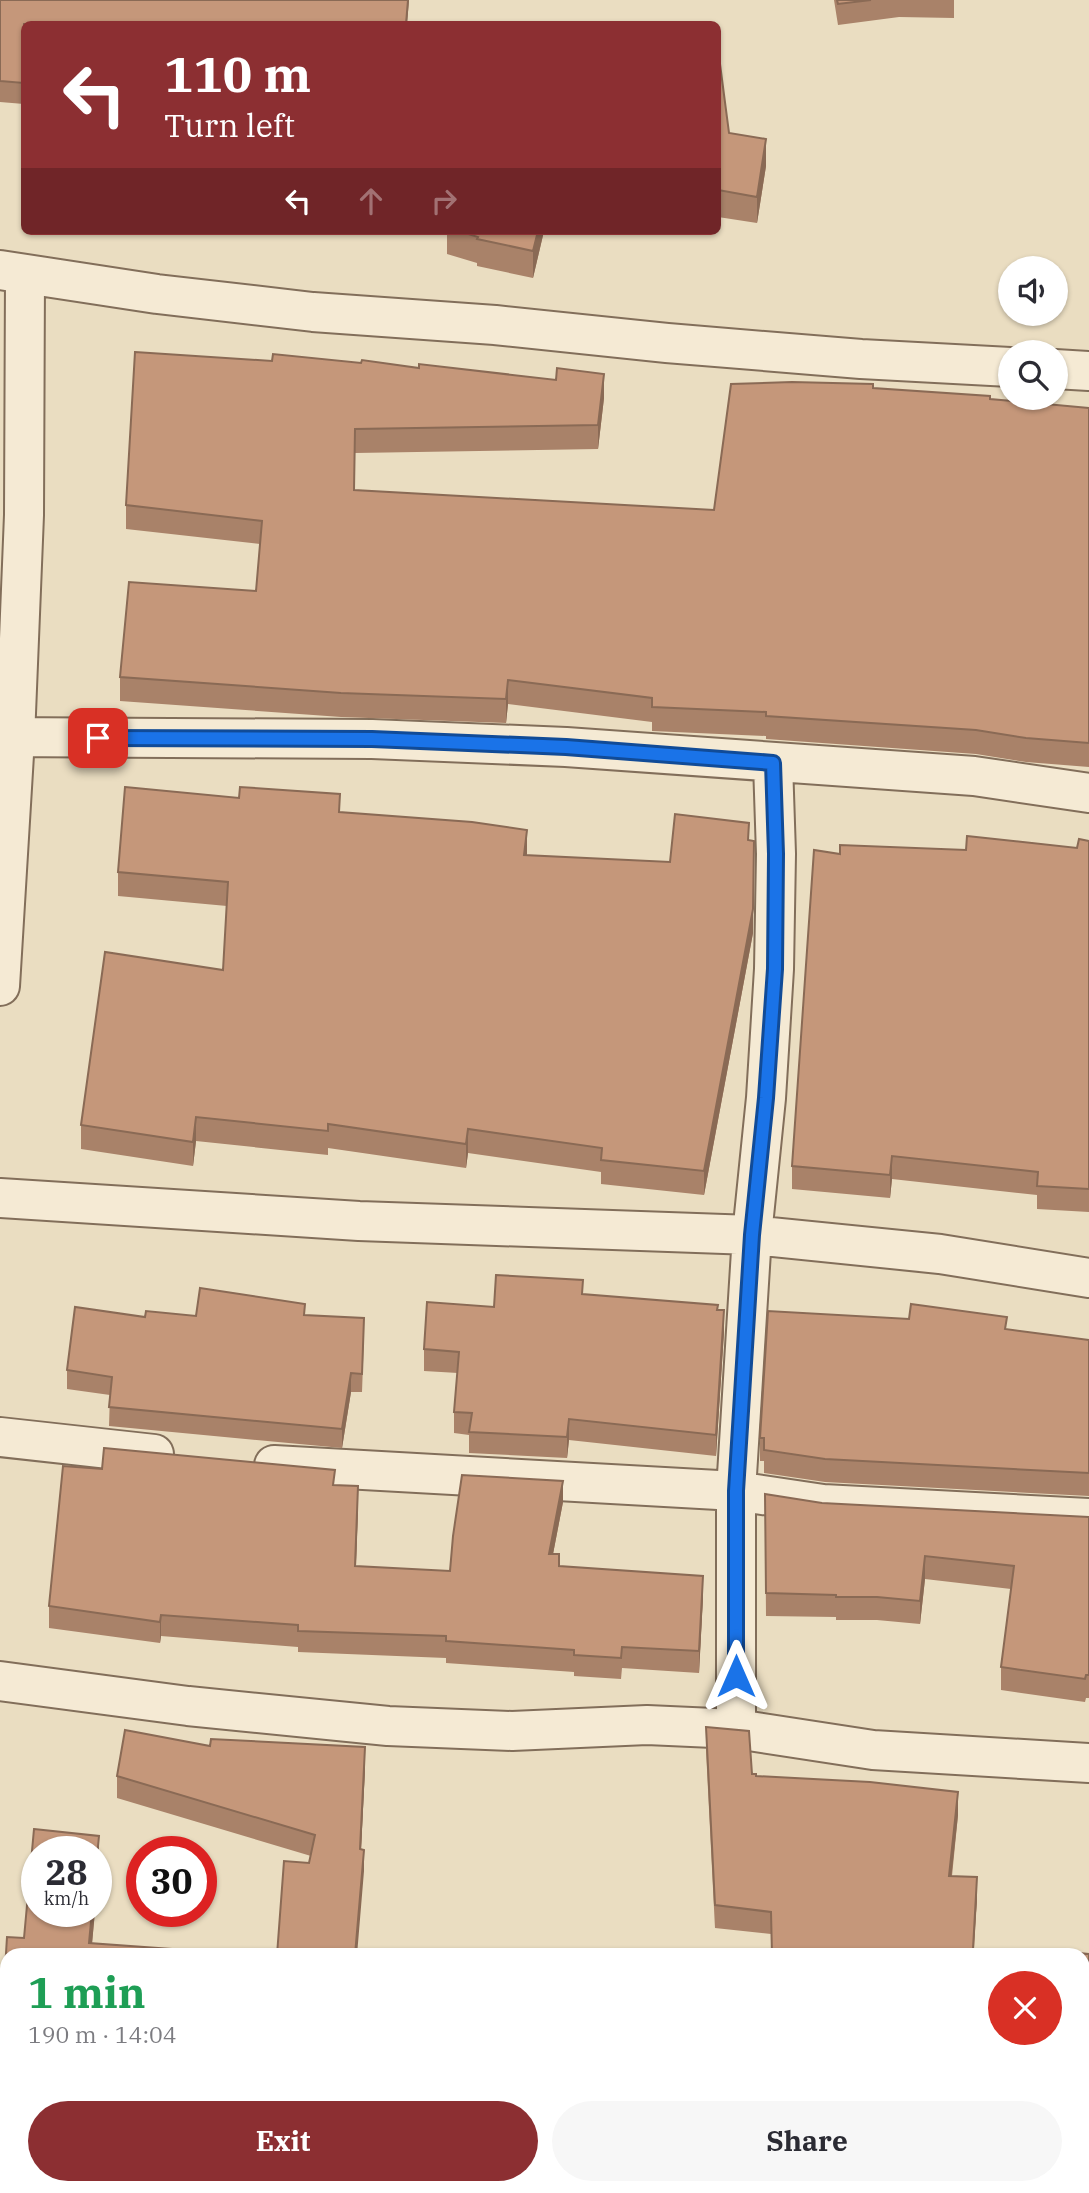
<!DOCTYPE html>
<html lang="en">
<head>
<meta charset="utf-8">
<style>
	body { margin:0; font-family:"IBM Plex Serif",serif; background:#f7f7f7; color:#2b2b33; height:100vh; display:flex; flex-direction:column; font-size:26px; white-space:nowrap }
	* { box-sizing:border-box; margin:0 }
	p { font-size:23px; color:#7c7c81 }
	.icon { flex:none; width:38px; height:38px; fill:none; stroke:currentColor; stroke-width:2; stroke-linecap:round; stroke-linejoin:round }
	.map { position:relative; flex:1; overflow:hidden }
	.panel { position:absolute; left:0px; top:1948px; width:1090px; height:247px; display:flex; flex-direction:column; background:#fff; border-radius:21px 21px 0 0; box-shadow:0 2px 5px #0004 }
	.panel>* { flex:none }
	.banner { position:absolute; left:21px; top:21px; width:700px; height:214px; border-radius:10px; box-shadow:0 2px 5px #0004; background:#8c2f32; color:#fff; overflow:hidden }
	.buttons { position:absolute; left:998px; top:256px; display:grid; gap:14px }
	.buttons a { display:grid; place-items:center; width:70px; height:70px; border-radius:50%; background:#fff; box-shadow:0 2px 5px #0004; font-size:35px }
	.speed { position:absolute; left:21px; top:1836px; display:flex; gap:14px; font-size:35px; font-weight:700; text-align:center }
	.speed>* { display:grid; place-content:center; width:91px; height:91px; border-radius:50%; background:#fff; box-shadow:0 2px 5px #0004; line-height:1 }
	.speed small { font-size:18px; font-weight:400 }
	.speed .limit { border:10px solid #d22; background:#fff; color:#111 }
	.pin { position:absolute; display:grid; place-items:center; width:60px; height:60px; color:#fff; margin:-30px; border-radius:14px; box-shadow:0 4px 10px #0006 }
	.me { position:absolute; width:77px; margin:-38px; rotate:0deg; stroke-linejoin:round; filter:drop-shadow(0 0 5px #0008) }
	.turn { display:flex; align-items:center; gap:24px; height:147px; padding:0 28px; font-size:32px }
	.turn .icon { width:91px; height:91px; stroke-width:2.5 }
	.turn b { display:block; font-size:49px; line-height:60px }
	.lanes { display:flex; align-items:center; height:66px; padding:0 28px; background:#0003; justify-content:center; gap:35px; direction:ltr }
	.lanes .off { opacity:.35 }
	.round { display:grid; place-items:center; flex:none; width:74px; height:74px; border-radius:37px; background:#f7f7f7 }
	.head { display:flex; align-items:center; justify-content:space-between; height:119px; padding:0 28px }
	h1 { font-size:42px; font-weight:700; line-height:52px; color:#1e9e55 }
	.button { display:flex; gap:14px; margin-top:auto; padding:14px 28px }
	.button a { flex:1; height:80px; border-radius:42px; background:#8c2f32; color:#fff; font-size:28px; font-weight:700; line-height:80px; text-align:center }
	.button a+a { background:#f7f7f7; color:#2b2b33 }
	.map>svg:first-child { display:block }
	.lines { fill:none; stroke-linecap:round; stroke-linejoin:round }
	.minor-casing { stroke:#826e5a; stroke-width:42 }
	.minor { stroke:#f5ead4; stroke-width:38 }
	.wall { fill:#a98269 }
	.shaded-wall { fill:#8a6a55 }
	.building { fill:#c5977a; stroke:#8a6a55; stroke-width:2 }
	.route-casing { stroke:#114b97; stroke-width:18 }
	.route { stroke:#1a73e8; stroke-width:12 }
</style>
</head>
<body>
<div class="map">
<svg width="1089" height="2193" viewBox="0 0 1089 2193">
	<rect width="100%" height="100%" fill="#eaddc1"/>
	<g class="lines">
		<defs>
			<path id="minor" d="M0,270L157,294L313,312L495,325L667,343L861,359L1010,367
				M1055,369L1089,371
				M0,737L372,739L566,747L974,776L1089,793
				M0,986L15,738L24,515L25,276
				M0,1198L359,1221L752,1235L940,1254L1089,1278
				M0,1437L154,1454
				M274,1465L736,1491L823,1504L1089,1518
				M0,1681L188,1706L388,1726L512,1731L647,1725L736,1729L873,1750L1089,1763
				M736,1729V1491L752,1235L766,1098L774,969L776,854L773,763
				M0,2132L7,2133
				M692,2188L752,2193"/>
		</defs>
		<use href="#minor" class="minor-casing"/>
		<use href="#minor" class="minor"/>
	</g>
	<path class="wall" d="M0,0L24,24V104L0,102Z
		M834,0H954V18L899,17L838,25Z
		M718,65L729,133L766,166L757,223L718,217Z
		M447,231H544L533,278L477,266V263L447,254Z
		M135,352L604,398L598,449L355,453L354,490L714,510L873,388L1089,408V767L1026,762L976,754L766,739V736L652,731V722L508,704L506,723L341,717L120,701V677L256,591L260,544L126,529V505Z
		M340,812L527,856L670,862L749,840L753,933L704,1195L601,1184V1172L468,1153L466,1168L328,1148V1155L196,1141L193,1166L81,1149V1125L223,970L227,906L118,896V872Z
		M1089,841V1212L1037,1209V1195L892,1179L890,1198L792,1189V1166L840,854L966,850L1077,848Z
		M583,1294L718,1310L724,1332L716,1456L569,1440L567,1458L469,1453V1435L454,1433V1412L458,1373L424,1371V1349L494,1307Z
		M305,1315L364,1336L362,1392H351L342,1448L109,1426L110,1395L67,1389V1370L145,1317Z
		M1007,1329L1089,1340V1496L825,1482L764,1473V1461H760V1438Z
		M335,1485L358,1508L356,1566L450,1571L563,1502L553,1554L559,1566L703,1597L699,1673L622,1668L621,1679L574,1676V1672L446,1663V1658L298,1652V1647L161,1636L160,1643L49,1628V1606Z
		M765,1494L822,1503L1089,1517V1698H1086L1085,1702L1001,1690V1667L1011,1589L925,1579L920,1624L877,1620H836V1617L766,1616Z
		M706,1727L756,1776L958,1815L952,1876L977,1899L974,1949L771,1934L715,1928L706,1750Z
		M210,1746L365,1769L361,1849L364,1871L309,1863L311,1856L117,1798V1776Z
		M34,1829L99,1836V1863L96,1894V1852H37V1911H95L92,1943L185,1950V1955H7V2078L0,2077V2042L7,1937L24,1938Z
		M1089,1954V2141L1083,2140V1955Z"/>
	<path class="shaded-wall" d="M408,0H409L407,24H406Z
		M766,139V166L757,223V197Z
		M538,231H544L533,278V251Z
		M604,374V398L598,449V425Z
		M508,680V704L506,723V699Z
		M527,830V854L524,879V855Z
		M754,841L753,933L704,1195V1171Z
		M196,1117V1141L193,1166V1142Z
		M468,1129V1153L466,1168V1144Z
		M892,1156V1179L890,1198V1175Z
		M724,1310V1332L716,1456V1435Z
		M351,1373V1392L342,1448V1429Z
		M569,1419V1440L567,1458V1437Z
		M563,1481V1502L549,1575V1554Z
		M358,1486V1508L355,1587V1566Z
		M925,1556V1579L920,1624V1601Z
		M703,1576V1597L699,1673V1651Z
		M161,1615V1636L160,1643V1622Z
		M365,1747V1769L360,1871V1849Z
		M958,1792V1815L949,1898V1876Z
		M99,1836V1863L96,1894V1867Z
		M364,1850V1871L357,1955H355Z
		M977,1877V1899L973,1955Z
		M92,1911H95L91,1955L89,1943Z"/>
	<path class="building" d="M0,0H408L406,24H24V83L0,81Z
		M837,0H871L838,4Z
		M720,64L729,133L766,139L757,197L718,190V65Z
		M459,231H538L533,251L477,239L478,237Z
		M135,352L272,361L273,354L361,363L362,360L419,368V364L556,380L557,368L604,374L598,425L355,429L354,490L714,510L731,384L792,382L873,384V388L990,396V399L1089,408V743L1026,738L976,730L766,716V712L652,707V698L508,680L506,699L341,693L120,677L129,582L256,591L262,521L126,505Z
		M125,787L239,798L240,787L340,794L339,812L472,822L527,830L524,855L670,862L675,814L749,823L748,840L754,841L753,909L704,1171L601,1160L602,1148L468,1129L466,1144L328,1124V1131L196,1117L193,1142L81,1125L105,952L223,970L228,882L118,872Z
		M967,836L1077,848L1079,839L1089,841V1189L1037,1186L1038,1172L892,1156L890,1175L792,1166L814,850L840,854V845L966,850Z
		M496,1275L583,1280L582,1294L718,1305L717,1310H724L716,1435L569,1419L567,1437L469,1432L472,1413L454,1412L459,1352L424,1349L427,1302L494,1307Z
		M200,1288L305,1304L304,1315L364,1318L362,1374L351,1373L342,1429L109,1407L112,1377L67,1370L75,1307L145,1317L146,1311L196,1316Z
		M911,1304L1007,1317L1005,1329L1089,1340V1473L825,1459L764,1450V1438H760L768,1311L909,1319Z
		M104,1448L335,1470L333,1485L358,1486L355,1566L450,1571L453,1536L462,1475L563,1481L549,1554H559V1566L703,1576L699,1651L622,1647L621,1658L574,1655V1650L446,1641V1636L298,1631V1625L161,1615L160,1622L49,1606L63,1466L102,1469Z
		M765,1494L822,1503L1089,1517V1675H1086L1085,1679L1001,1667L1014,1566L925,1556L920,1601L877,1597H836V1595L766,1593Z
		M706,1727L749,1731L752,1774H756V1776L870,1782L958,1792L949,1876L977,1877L973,1949L1014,1955H772L771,1912L715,1905Z
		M125,1730L210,1746L211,1739L365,1747L360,1849L364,1850L355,1955H277L284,1861L309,1863L315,1835L117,1776Z
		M34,1829L99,1836L96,1867V1852H37V1911H92L89,1943L185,1950V1955H7V2050H0L7,1937L24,1938Z
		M1079,1953L1089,1954V2118H1083V1955H1079Z
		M1,2191L99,2192L1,2193Z"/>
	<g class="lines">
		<defs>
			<path id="route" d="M98,738L372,739L566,747L773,763L776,854L775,969L766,1098L752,1235L736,1491V1676"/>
		</defs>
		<use href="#route" class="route-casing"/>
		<use href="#route" class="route"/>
	</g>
</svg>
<div class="buttons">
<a><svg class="icon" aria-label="sound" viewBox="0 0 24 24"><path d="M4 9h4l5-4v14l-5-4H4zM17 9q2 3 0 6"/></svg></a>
<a><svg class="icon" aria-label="search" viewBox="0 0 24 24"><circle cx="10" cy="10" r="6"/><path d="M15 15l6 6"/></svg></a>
</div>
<div class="speed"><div>28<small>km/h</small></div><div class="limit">30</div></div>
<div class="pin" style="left:98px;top:738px;background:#d93025"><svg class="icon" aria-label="arrive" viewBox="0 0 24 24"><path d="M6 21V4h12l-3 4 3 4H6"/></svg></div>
<svg class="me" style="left:736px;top:1676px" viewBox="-20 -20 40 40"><path d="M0-17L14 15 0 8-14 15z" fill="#1a73e8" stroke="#fff" stroke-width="4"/></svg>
<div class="banner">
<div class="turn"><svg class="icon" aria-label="left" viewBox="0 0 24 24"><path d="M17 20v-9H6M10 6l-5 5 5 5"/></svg><div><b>110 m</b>Turn left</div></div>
<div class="lanes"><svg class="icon" aria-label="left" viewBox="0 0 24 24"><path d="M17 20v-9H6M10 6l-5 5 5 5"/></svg><svg class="icon off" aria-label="ahead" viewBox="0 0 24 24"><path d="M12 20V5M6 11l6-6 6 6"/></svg><svg class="icon off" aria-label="right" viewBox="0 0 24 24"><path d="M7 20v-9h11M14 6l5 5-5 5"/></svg></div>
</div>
<section class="panel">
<div class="head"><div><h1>1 min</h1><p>190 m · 14:04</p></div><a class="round" style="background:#d93025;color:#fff"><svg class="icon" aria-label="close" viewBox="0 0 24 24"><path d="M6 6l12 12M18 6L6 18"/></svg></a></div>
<div class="button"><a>Exit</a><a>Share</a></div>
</section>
</div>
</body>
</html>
